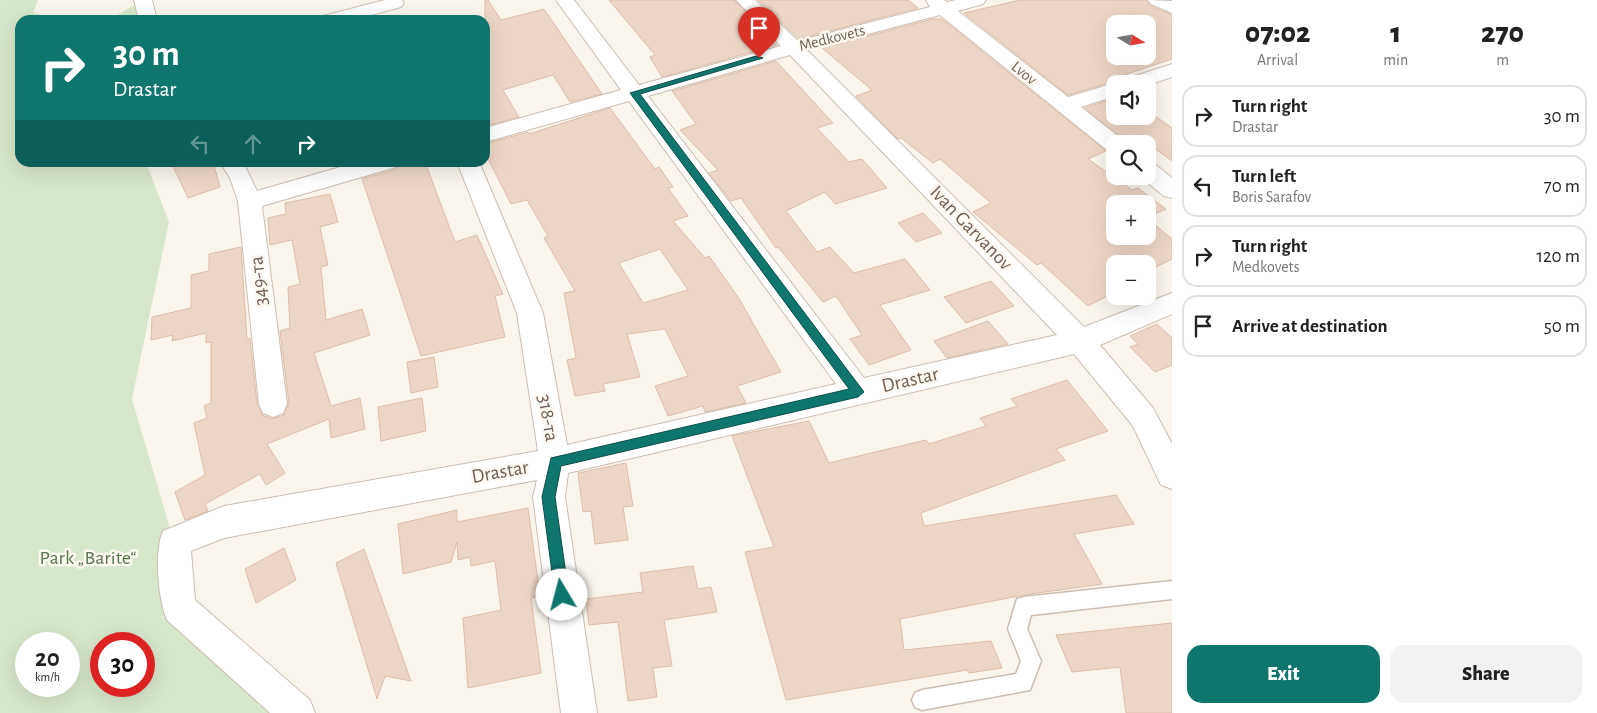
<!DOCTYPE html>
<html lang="en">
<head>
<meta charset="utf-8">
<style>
	body { margin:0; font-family:"Alegreya Sans",sans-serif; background:#f2f2f2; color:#222; height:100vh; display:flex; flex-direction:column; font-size:19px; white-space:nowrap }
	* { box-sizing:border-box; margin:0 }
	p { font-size:16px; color:#767676 }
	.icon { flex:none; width:28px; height:28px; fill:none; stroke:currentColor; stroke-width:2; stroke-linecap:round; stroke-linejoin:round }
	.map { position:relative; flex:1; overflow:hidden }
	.sheet { display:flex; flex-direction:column; background:#fff; width:425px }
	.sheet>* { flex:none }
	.guide { position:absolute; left:15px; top:15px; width:475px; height:152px; border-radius:15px; box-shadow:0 5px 20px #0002; background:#0f766e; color:#fff; overflow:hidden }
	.needle { width:32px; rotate:101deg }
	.controls { position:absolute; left:1106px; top:15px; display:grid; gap:10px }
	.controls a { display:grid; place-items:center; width:50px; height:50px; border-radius:10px; background:#fff; box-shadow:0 5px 20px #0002; font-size:25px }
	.speed { position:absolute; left:15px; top:632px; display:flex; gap:10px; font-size:25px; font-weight:700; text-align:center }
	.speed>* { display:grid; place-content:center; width:65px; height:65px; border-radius:50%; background:#fff; box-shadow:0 5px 20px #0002; line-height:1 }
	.speed small { font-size:12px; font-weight:400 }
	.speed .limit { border:8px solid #d22; background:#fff; color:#111 }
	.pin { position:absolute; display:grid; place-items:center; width:42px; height:42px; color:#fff; margin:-51px -21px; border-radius:50% 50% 50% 0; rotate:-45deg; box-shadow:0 0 5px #0007 }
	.pin .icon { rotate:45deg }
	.me { position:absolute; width:55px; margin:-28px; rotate:352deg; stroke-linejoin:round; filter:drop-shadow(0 0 4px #0008) }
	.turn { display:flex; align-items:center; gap:18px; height:105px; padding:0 15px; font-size:22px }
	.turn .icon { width:65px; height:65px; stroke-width:2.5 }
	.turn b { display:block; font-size:35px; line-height:42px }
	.lanes { display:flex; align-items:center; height:48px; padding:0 15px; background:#0003; justify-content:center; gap:25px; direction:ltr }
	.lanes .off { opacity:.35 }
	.eta { display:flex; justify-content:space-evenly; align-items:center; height:85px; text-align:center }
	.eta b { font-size:30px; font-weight:800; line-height:35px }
	.button { display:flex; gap:10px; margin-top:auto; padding:10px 15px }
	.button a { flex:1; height:58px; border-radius:15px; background:#0f766e; color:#fff; font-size:20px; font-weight:800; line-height:58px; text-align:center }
	.button a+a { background:#f2f2f2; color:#222 }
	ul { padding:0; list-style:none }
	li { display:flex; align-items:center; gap:15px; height:62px; margin:0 10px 8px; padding:0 5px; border:2px solid #e0e0e0; border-radius:15px }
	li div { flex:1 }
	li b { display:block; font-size:19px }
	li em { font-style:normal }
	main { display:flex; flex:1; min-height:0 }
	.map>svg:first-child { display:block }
	.green { fill:#d7e7cb; fill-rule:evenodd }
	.building { fill:#ecd6c7; stroke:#ddbda9; fill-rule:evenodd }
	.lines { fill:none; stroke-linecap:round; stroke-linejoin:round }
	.service-casing { stroke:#ccbdb2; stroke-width:3 }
	.minor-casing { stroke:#ccbdb2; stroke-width:2 }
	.tertiary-casing { stroke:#ccbdb2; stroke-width:2 }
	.service { fill:#fff; fill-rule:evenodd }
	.minor { fill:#fff; fill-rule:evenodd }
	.tertiary { fill:#fff; fill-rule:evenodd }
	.route { fill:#0f766e; stroke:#0a4d48 }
	.labels { text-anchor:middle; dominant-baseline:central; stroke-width:5; stroke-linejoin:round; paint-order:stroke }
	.far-street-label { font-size:16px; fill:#735d51; stroke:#fdf9f2 }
	.street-label { font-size:20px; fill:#735d51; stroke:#fdf9f2 }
	.park-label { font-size:20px; fill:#58774b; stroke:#fdf9f2 }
</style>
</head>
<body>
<main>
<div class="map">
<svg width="1172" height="713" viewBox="0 0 1172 713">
	<rect width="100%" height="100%" fill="#faf5ec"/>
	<path class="green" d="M0,0H38L33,13L70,20H20V162L146,163L169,222L132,399L174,542L179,608L297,713H0ZM26,644H69V686H26ZM101,644H144V686H101Z
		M143,0L148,20H109Z"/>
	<path class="building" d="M485,0H488L501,20L544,9L602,94L570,102L553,75L503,90L519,117L485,126Z
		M609,0H734L777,45L662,77L650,57L655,55Z
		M758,0H908L918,8L799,39Z
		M1020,0H1146L1150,6L1172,15V59L1106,81L1108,83L1068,95L964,13ZM1115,24H1148V56H1115Z
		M933,19H942L1106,151L1088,159L1132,190L1138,188L1166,209L1148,217V204H1115V236H1148V219L1172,239V259L1148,271V264H1115V292L1088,306L1041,263L1037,265L973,212L991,203L940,159L933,163L901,138L898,139L856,96L872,90L822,48Z
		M776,61L833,123L817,128L849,162L862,159L887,188L835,204L825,192L786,211L817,252L830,247L854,273L905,259L930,290L880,305L911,350L869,365L850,339L862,335L836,296L823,302L778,247L776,248L741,198L731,201L709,173L718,170L680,130L696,124L672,91Z
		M1115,98V116H1148V111L1172,128V161L1139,137L1126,142L1085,108Z
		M610,108L655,169L659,167L673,187L668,188L688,216L673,221L705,258L709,256L738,297L781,372L737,386L746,403L705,412L703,406L668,416L655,386L688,376L665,329L627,334L640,377L603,384L605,391L575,396L567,360L576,358L564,293L575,291L544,238L548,236L527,200L511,204L485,153V144L528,132L529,134ZM660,249L688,290L643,303L619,263Z
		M171,162H213L220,187L188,198Z
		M401,162H425L455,242L477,235L503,294L495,296L505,337L421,356L362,179L397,169Z
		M330,194L338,222L320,227L328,265L321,267L326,320L362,309L370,335L314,353L331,406L360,398L365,429L331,438L329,419L267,444L285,473L266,485L260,474L205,504L208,511L185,520L175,492L205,475L194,423L207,418L204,406L211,403V342L206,343V333L172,341L173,335L151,340L152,317L191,308V275L209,271V254L241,247L247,339L250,338L257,404L262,415L272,419L284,415L289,404L280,331L290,328L288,287L300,284L292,240L270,245L268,218L286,214L285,203Z
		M923,213L942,233L916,242L898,223Z
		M991,281L1014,306L966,323L944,297Z
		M988,321L1008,344L947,358L934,341Z
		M1157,324L1172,338V365L1155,372L1130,347L1138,344L1130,336Z
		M434,357L438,387L411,393L407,362Z
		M1067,380L1108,431L1056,449L1065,460L921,513L924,526L1116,495L1134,524L1074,534L1102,584L1024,595L900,619L904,650L991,641L1002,668L969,673L967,670L786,700L745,552L774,547L732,436L809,421L829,463L926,440L929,444L986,426L980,418L1017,406L1011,399Z
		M422,398L426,431L381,441L378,407Z
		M626,463L633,506L623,507L628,540L595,544L591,511L583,512L578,473Z
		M528,508L540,596L531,598L541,673L468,688L463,618L501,610L495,561L471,566L470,557L458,560L457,542L451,562L403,574L398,524L457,510V522Z
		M284,548L296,580L256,603L245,569Z
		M364,549L411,681L385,676L377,699L336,563Z
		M693,566L698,589L711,587L717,612L664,620L672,666L653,668L657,697L628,701L618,622L589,625L586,599L643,592L640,573Z
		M1172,623V713H1126L1120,667L1072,672L1056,635Z"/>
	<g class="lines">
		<defs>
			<path id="service" d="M1172,581V599L1031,615L1027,629L1041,661L1030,690L922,710L915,707L912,700L915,693L922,690L1016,674L1021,661L1008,629L1017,599L1024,597Z"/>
			<path id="minor" d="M134,0H152L157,20H139Z
				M385,0H402L404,3L401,7L352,20H321L323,16Z
				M556,0H574L639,85L781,46L736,0H755L798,41L930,7L926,0H944L947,2L956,0H986L983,4L958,11L1068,97L1115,83L1120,84H1115V96L1081,107L1123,140L1125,144H1115V152L1107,150L940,15L807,50L1084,327L1172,293V314L1100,345L1153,408L1172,444V489L1161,485L1133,426L1074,354L568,473L565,497L597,713H561L533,497L537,480L224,538L191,551L195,600L310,700L315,713H270L167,620C158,599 154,551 163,531L224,506L538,451L517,313L457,162H479L543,313L567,445L836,384L629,101L485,142V128L621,90ZM790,55L1057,335L864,378L648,96Z
				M1172,64V77L1148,85L1120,84L1123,80Z
				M220,162H243L257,191L358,162H399L396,167L262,206L287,404L283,413L273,417L263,413L259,404L238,201L230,178Z
				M1148,163L1156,165L1172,178V198L1164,196L1140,177L1148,176Z"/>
			<path id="tertiary" d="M1148,0L1172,1V13L1151,4Z"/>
		</defs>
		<use href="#service" class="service-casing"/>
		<use href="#minor" class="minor-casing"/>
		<use href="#tertiary" class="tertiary-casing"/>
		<use href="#service" class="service"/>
		<use href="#minor" class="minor"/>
		<use href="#tertiary" class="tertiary"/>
	</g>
	<path class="route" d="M756,56L763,58L640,94L864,392L858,397L561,466L555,497L569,595L567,600L562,602L557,600L555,595L542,497L551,458L849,389L630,93Z"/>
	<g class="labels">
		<g class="far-street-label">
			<text transform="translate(832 38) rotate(-14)">Medkovets</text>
			<text transform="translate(1024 73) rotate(39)">Lvov</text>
		</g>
		<g class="street-label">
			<text transform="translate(971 228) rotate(46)">Ivan Garvanov</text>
			<text transform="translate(259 281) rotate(-96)">349-та</text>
			<text transform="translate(910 380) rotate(-13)">Drastar</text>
			<text transform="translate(548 418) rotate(80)">318-та</text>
			<text transform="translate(500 472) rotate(-10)">Drastar</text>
		</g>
		<g class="park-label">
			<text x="88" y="558">Park „Barite“</text>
		</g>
	</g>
</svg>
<div class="controls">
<a><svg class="needle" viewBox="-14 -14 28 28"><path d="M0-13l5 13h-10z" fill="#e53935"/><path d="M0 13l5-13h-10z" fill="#767676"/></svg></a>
<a><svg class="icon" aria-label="sound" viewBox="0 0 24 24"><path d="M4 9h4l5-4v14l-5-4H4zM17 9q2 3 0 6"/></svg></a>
<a><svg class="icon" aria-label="search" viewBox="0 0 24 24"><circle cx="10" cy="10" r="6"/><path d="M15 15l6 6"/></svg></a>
<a>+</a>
<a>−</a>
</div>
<div class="speed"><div>20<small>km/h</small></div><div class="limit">30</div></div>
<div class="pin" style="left:759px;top:58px;background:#d93025"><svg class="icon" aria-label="arrive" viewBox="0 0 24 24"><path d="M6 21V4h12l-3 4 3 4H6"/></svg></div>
<svg class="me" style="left:562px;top:595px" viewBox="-20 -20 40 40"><circle r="19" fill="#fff"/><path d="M0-13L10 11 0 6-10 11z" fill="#0f766e"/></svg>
<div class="guide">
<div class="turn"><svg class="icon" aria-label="right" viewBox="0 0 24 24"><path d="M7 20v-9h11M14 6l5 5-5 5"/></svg><div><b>30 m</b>Drastar</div></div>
<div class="lanes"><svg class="icon off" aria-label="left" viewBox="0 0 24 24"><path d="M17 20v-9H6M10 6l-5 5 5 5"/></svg><svg class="icon off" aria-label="ahead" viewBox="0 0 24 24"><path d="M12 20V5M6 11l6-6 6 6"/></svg><svg class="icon" aria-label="right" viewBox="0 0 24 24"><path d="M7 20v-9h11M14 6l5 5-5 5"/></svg></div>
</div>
</div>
<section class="sheet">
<div class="eta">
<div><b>07:02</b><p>Arrival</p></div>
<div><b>1</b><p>min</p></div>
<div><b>270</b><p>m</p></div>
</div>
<ul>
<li><svg class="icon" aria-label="right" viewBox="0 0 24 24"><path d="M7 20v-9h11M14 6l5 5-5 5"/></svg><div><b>Turn right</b><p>Drastar</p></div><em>30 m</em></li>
<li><svg class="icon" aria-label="left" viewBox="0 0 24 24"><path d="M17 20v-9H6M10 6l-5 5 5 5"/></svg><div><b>Turn left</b><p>Boris Sarafov</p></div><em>70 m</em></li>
<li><svg class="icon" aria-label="right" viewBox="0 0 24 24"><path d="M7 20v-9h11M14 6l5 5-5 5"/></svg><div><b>Turn right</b><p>Medkovets</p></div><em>120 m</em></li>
<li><svg class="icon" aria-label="arrive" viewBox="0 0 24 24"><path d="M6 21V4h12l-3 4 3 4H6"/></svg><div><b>Arrive at destination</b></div><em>50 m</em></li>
</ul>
<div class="button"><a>Exit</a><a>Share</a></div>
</section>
</main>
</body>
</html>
